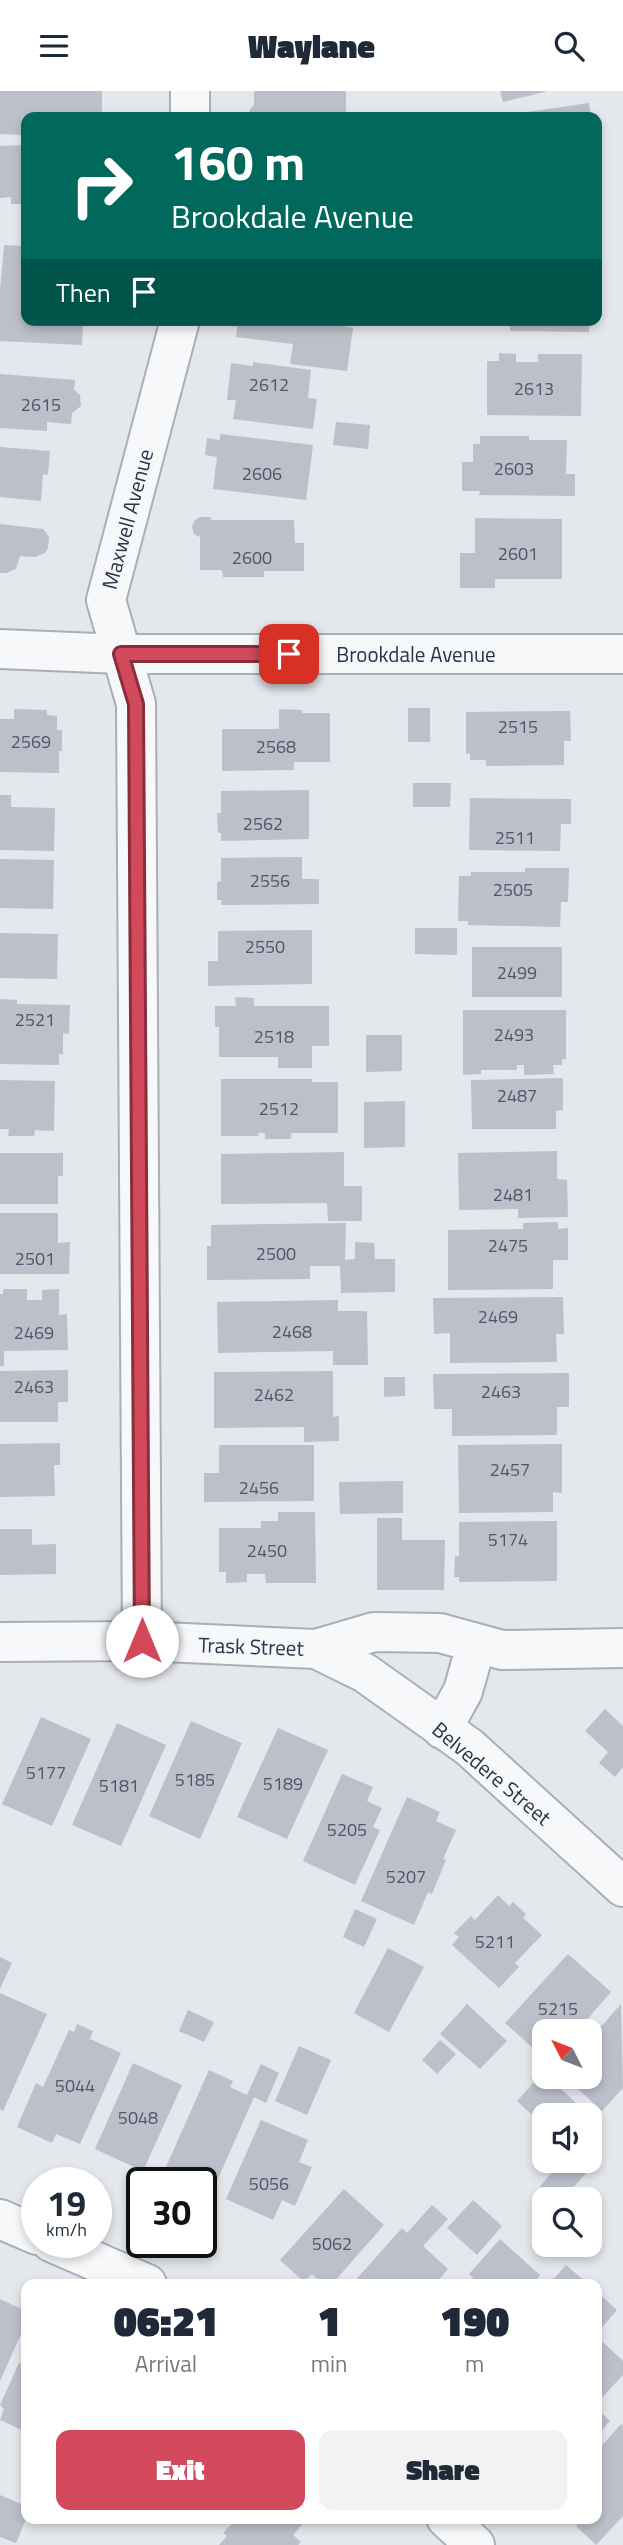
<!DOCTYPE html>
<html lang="en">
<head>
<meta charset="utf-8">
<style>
	body { margin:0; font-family:"Titillium Web",sans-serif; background:#f2f2f3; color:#1f2937; height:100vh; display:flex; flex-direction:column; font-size:26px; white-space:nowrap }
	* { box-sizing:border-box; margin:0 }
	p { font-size:23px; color:#747a83 }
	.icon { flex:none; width:38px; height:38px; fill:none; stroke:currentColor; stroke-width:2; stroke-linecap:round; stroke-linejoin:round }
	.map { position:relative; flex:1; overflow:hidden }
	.sheet { position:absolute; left:21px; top:2188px; width:581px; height:245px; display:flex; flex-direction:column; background:#fff; border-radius:14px; box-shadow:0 4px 10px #0003 }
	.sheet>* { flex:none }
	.top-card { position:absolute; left:21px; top:21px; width:581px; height:214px; border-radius:14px; box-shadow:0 4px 10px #0003; background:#00695c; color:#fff; overflow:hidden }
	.needle { width:46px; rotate:312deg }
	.fabs { position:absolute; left:532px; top:1928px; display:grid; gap:14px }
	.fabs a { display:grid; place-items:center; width:70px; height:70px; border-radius:14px; background:#fff; box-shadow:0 4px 10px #0003; font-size:35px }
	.speed { position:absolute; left:21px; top:2076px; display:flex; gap:14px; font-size:35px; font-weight:700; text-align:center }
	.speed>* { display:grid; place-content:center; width:91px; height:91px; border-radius:50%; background:#fff; box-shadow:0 4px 10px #0003; line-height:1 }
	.speed small { font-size:18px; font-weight:400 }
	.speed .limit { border:4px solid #111; border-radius:10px; background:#fff; color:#111 }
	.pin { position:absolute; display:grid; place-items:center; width:60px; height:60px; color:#fff; margin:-30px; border-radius:14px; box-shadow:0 4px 10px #0006 }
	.me { position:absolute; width:77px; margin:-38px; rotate:0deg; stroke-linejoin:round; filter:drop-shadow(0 0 5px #0008) }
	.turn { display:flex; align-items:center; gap:24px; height:147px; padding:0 35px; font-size:32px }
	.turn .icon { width:91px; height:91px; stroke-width:2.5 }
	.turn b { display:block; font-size:49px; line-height:60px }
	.then { display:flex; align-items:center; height:66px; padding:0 35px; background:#0003; gap:14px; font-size:26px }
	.eta { display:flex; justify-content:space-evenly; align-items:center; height:119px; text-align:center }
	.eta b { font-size:42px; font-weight:800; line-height:49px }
	.primary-button { display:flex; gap:14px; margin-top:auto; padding:14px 35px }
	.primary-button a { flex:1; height:80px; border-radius:14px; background:#d1495b; color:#fff; font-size:28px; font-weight:800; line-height:80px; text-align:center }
	.primary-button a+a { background:#f2f2f3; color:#1f2937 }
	header { display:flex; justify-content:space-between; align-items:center; height:91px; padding:0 35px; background:#fff; font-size:32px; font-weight:800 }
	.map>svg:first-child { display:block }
	.building { fill:#bbc0ca }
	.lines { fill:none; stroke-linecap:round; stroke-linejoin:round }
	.minor-casing { stroke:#a9aeb7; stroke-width:42 }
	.minor { stroke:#f7f8fa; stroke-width:38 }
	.route-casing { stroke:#882f3b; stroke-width:18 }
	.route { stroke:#d1495b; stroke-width:12 }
	.labels { text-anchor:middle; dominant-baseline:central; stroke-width:5; stroke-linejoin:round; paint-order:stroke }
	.number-label { font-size:18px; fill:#4f5766 }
	.street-label { font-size:21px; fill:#2b3445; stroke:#f4f6f9 }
</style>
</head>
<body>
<header><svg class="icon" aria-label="menu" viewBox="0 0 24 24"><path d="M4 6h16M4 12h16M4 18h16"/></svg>Waylane<svg class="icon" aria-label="search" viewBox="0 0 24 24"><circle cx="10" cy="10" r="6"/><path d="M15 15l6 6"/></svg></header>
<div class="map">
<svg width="623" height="2454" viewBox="0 0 623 2454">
	<rect width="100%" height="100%" fill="#e4e7ec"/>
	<path class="building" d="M0,0H102V23L93,22V26H26V44L0,43Z
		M254,0H346V26H249L250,18L254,14Z
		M500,0H545V1L503,11Z
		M589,12L591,26H499V25Z
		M26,54V113H11V106L0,107V55Z
		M24,144H26V229H83L82,254L0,250V200L4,154L24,155Z
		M238,229H345L344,235L353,237L347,280L290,273L293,253L236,246Z
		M510,229H589V241L510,240Z
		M499,262L516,263V271H538V263H582L581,325L487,324V270H499Z
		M253,271L311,279L308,307L317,308L313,338L233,328L236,309H227L231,272L253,275Z
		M0,283L75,289L74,299L80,304L81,315L72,322L71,333L47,331V340L0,337Z
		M336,331L370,334L368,358L333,354Z
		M220,343L313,354L306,409L213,398L217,366L205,364L207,347L220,349Z
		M480,345H529V349H567L566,383H575V405L479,404L480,400H462V371H473V353H480Z
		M0,356L50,360L48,384L43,383L41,410L0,406Z
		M200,426H211V429H294L295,452H304V480H264V486H223L222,479H200V446L194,443L192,436L194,430Z
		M475,427L562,428V488H495V497H460V462H475Z
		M0,433L43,438L49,446L48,457L45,462L35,466L20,465L16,478L6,482H0Z
		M408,617H430V651H408Z
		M14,618L47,619V624L57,625V639H62V660H59V682L0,681V628H14Z
		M279,618L302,619V622H330V671H294V679L222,680V638H279Z
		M570,620L571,650H564V674L486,675V669H470V662L466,663V621Z
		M413,692H451L450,716H413Z
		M309,699V748L221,750V742H218L217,722H221V700Z
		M0,704H11V716L55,717L54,760L0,759Z
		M470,707L571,708V733H561L560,760L469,759Z
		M302,766V788H319V813L221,814L222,809H217V791L221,790V767Z
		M0,768L54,769L53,818L0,817Z
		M525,777H569L568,811H561L560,836L468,834V830H458L459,785H471V781H525Z
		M415,837H457V864L415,863Z
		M312,839V893L208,895V870H218V840Z
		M0,842L58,843L57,888L0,887Z
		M472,856H562V906H472Z
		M235,906L254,907V915H329V955H312V977H278V966H219V936H215V915H236Z
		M0,908L17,909V913L70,914L69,943L63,942V964L59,963V974L0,973Z
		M463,919H566V968H562V974H553L554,983L524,984V974H517V979H481V983L463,984Z
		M366,944H402V980L366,981Z
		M563,987V1019L556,1020V1038H472L471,989Z
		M221,988H312V991H338V1042H291V1048H265V1042H258L259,1045H221Z
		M0,989L55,990L54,1040L35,1039L34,1045H8L9,1038H0Z
		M405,1010V1056L364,1057V1011Z
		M557,1060V1088L567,1089L568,1126L518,1127V1118L459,1119L458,1062Z
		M344,1061V1095H362V1130H328L327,1112L221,1113V1063Z
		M0,1062H63V1085H58V1113H0Z
		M0,1122H58V1152L70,1151L69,1183H0Z
		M558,1131V1138L568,1137V1169H553V1198L448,1199V1139L523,1138V1132Z
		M346,1132L345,1169L355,1168V1151L374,1152L375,1168H395V1201L341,1202L340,1175H310V1188L207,1189V1155H211V1134Z
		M3,1198H27V1209H42V1199L59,1198V1224L67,1223L68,1259L4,1260V1275H0V1203H3Z
		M563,1206L564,1243H556L557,1271L450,1272V1242L434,1243L433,1207Z
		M338,1209V1220H367L368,1274H333V1260L218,1262L217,1211Z
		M68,1279V1311H58V1331H0V1280Z
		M333,1280V1326L339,1325V1350L304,1351V1336L214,1337V1281Z
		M569,1282V1316H557V1344L452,1345V1318H434L433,1283Z
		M384,1286H405V1305L384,1306Z
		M60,1352V1374H54L55,1405L0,1406V1353Z
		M562,1353V1402L553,1401V1421L459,1422L458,1354Z
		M219,1354H314V1410L204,1411V1382H219Z
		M403,1390V1422L340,1423L339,1391Z
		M278,1421H315L316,1492H266L265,1483H247V1491L226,1492V1481H219V1437H261V1430H278Z
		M377,1427H402V1449H445L444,1499H377Z
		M557,1430V1490L459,1491V1486H454L455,1465H459V1431Z
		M0,1438H32V1454L56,1453V1483L0,1484Z
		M605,1618L623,1635V1676L615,1686L599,1672L608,1661L585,1640Z
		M41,1626L91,1648L52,1735L2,1713Z
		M191,1630L242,1652L200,1748L149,1725Z
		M117,1632L166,1654L121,1755L72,1734Z
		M278,1637L328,1659L287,1748L237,1726Z
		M342,1683L373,1696L367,1710L382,1717L373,1736L380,1739L355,1794L303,1770Z
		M407,1706L440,1721L436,1730L456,1739L443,1768L446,1769L432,1803L428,1801L414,1834L361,1810Z
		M498,1804L509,1815L513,1811L526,1823L523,1827L542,1844L515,1872L519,1876L499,1897L452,1854L459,1846L454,1842L471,1825L475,1829Z
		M355,1818L377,1828L364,1856L343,1846Z
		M388,1857L424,1876L389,1941L354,1922Z
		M568,1863L611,1901L576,1941H544V1967L505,1932Z
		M0,1866L12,1872L0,1898Z
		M0,1902L47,1923L3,2020L0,2018Z
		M467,1913L507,1950L480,1978L440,1943Z
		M621,1913L623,1997L602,2020L565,1986H590V1948Z
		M188,1919L214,1931L204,1951L179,1940Z
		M77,1933L93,1940L90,1948L121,1962L80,2053L56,2043L52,2052L17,2036L36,1992L43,1996L69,1939L74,1941Z
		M440,1949L456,1963L437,1983L422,1969Z
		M299,1955L331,1969L307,2024L275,2010Z
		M133,1972L182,1994L143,2080L95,2058Z
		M261,1973L279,1982L266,2012L254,2006L210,2106L201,2102V2091H182L183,2089L169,2083L171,2078L166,2076L209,1979L233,1990L230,1996L247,2004Z
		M543,1981L544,1986H548L587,2022L584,2025H544V2035L517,2010Z
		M261,2029L308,2049L299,2071L312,2076L295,2115L282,2109L273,2129L226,2108Z
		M590,2062L598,2069L562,2109H555L540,2095L562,2070H590Z
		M344,2098L384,2134L332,2193H322L312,2183L304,2191L280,2169Z
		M473,2109L502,2135L477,2164L447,2137Z
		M432,2114L448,2128L423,2155L448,2178L435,2193H352L402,2137L407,2142Z
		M500,2148L540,2184L533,2193H479L469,2183Z
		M566,2174L588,2193H549Z
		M597,2201L617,2219L597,2242Z
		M0,2208L26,2220V2232L0,2290Z
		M603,2251L623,2270V2284L597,2312V2258Z
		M26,2269V2341L0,2329L4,2318L0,2314L19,2272L24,2275Z
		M597,2318L610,2330L597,2345Z
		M621,2333L623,2335V2425L596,2454L576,2435L583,2427H597V2360Z
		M0,2404L26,2415V2428L16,2452L0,2446Z
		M237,2427H308L293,2444L301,2451L298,2454H219L227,2445L223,2442Z"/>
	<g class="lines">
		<defs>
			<path id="minor" d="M190,0V26
				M0,558L121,563H623
				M142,1550L136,613L106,509L180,229
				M0,1551L142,1550L316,1558L374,1541L440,1542L502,1559L623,1557
				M316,1558L365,1582L469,1656L623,1796
				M442,1638L463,1600L476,1554
				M0,2128L37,2144
				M51,2151L147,2193
				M446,2427L475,2454"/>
		</defs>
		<use href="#minor" class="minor-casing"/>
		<use href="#minor" class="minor"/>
	</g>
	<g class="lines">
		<defs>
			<path id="route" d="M142,1550L136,613L121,563H289"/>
		</defs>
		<use href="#route" class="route-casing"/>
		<use href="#route" class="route"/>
	</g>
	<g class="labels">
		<g class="number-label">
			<text x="269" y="293">2612</text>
			<text x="534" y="297">2613</text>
			<text x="41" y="313">2615</text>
			<text x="514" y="377">2603</text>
			<text x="262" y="382">2606</text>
			<text x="518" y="462">2601</text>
			<text x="252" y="466">2600</text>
			<text x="518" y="635">2515</text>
			<text x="31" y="650">2569</text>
			<text x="276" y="655">2568</text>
			<text x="263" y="732">2562</text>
			<text x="515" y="746">2511</text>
			<text x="270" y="789">2556</text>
			<text x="513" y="798">2505</text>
			<text x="265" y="855">2550</text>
			<text x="517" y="881">2499</text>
			<text x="35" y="928">2521</text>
			<text x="514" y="943">2493</text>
			<text x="274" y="945">2518</text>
			<text x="517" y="1004">2487</text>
			<text x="279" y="1017">2512</text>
			<text x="513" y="1103">2481</text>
			<text x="508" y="1154">2475</text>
			<text x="276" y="1162">2500</text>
			<text x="35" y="1167">2501</text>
			<text x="498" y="1225">2469</text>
			<text x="292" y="1240">2468</text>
			<text x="34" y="1241">2469</text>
			<text x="34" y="1295">2463</text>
			<text x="501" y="1300">2463</text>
			<text x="274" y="1303">2462</text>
			<text x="510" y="1378">2457</text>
			<text x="259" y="1396">2456</text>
			<text x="508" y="1448">5174</text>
			<text x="267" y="1459">2450</text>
			<text x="46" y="1681">5177</text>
			<text x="195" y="1688">5185</text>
			<text x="283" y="1692">5189</text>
			<text x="119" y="1694">5181</text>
			<text x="347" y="1738">5205</text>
			<text x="406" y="1785">5207</text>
			<text x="495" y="1850">5211</text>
			<text x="558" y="1917">5215</text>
			<text x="75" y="1994">5044</text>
			<text x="138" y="2026">5048</text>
			<text x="269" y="2092">5056</text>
			<text x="332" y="2152">5062</text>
		</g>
		<g class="street-label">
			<text transform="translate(127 428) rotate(-75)">Maxwell Avenue</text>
			<text x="416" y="563">Brookdale Avenue</text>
			<text transform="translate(251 1555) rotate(2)">Trask Street</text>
			<text transform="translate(492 1682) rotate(40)">Belvedere Street</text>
		</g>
	</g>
</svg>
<div class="fabs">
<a><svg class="needle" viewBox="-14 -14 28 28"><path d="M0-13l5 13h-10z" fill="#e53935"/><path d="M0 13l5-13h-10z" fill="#747a83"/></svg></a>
<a><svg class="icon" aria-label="sound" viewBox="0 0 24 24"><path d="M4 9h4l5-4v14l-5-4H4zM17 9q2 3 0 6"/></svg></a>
<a><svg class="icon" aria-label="search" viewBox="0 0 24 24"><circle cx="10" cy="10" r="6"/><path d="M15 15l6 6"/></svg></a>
</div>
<div class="speed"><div>19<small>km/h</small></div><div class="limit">30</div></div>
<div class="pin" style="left:289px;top:563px;background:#d93025"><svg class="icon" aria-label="arrive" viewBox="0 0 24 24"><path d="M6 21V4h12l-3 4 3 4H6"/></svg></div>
<svg class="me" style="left:142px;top:1550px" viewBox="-20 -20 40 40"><circle r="19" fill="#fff"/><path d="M0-13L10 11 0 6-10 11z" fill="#d1495b"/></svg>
<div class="top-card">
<div class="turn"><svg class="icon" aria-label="right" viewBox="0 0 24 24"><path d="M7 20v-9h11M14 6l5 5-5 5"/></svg><div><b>160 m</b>Brookdale Avenue</div></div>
<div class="then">Then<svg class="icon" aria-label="arrive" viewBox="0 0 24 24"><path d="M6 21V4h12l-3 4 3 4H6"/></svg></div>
</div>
<section class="sheet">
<div class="eta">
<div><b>06:21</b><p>Arrival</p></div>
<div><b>1</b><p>min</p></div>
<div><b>190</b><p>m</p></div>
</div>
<div class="primary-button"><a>Exit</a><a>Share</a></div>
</section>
</div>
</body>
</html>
